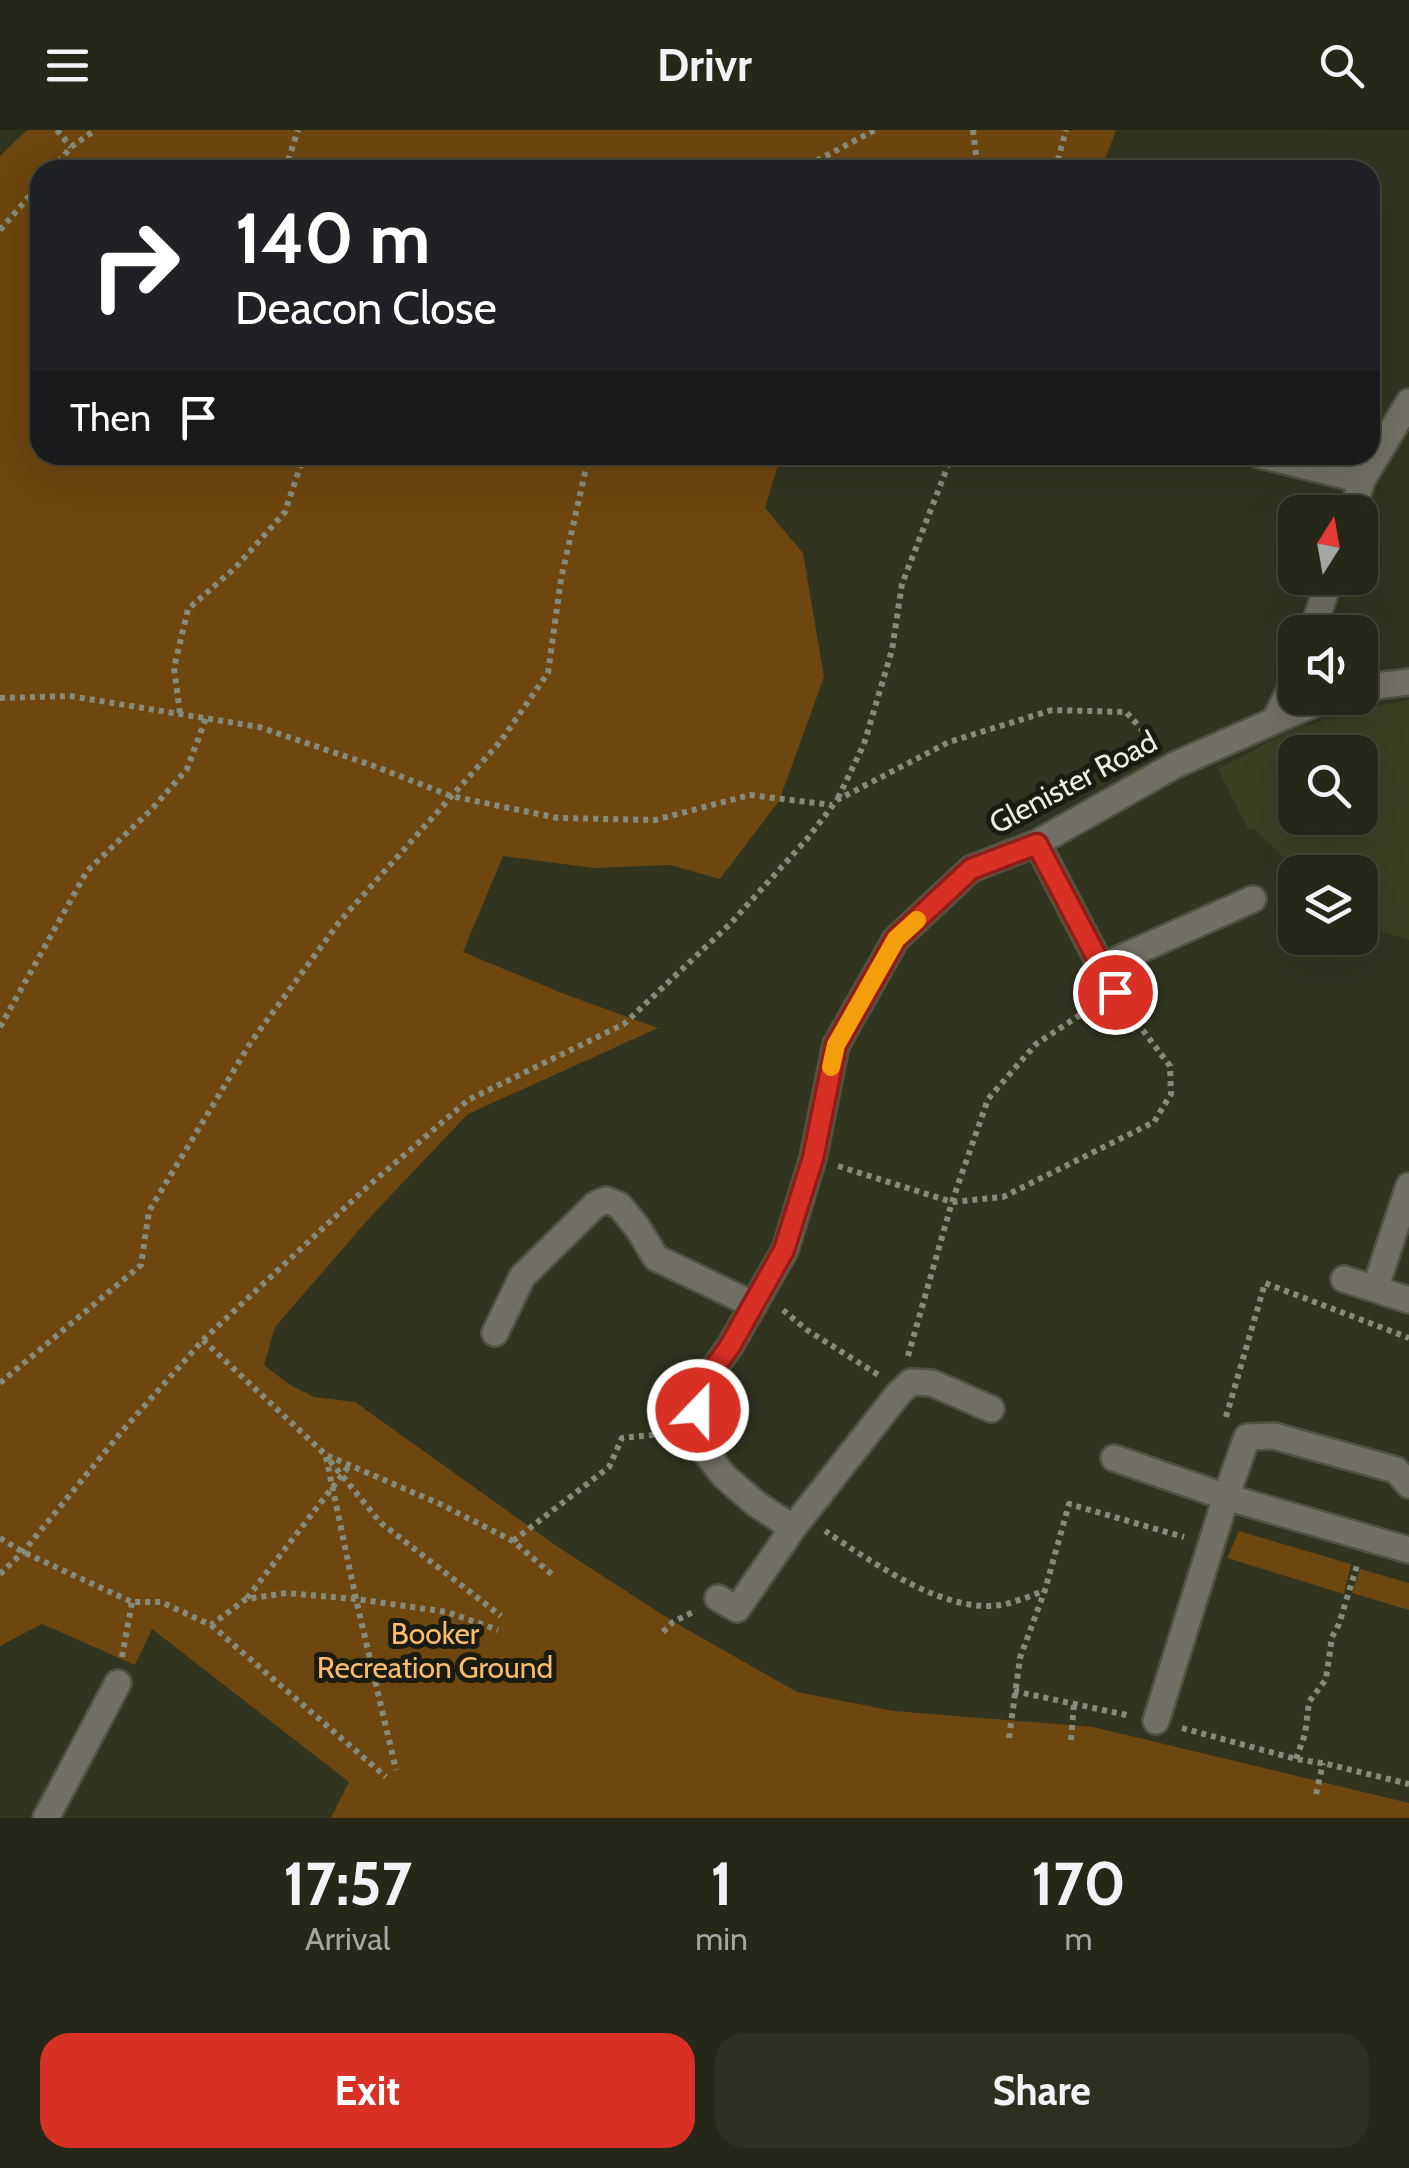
<!DOCTYPE html>
<html lang="en">
<head>
<meta charset="utf-8">
<style>
	body { margin:0; font-family:Cabin,sans-serif; background:#2d3021; color:#f1f3f6; height:100vh; display:flex; flex-direction:column; font-size:38px; white-space:nowrap }
	* { box-sizing:border-box; margin:0 }
	p { font-size:32px; color:#a3a6a2 }
	.icon { flex:none; width:55px; height:55px; fill:none; stroke:currentColor; stroke-width:2; stroke-linecap:round; stroke-linejoin:round }
	.map { position:relative; height:1688px; overflow:hidden }
	.side { display:flex; flex-direction:column; background:#252818; flex:1 }
	.side>* { flex:none }
	.banner { position:absolute; left:30px; top:30px; width:1350px; height:305px; border-radius:30px; box-shadow:0 10px 40px #0002,0 0 0 2px #424437; background:#202124; color:#fff; overflow:hidden }
	.needle { width:65px; rotate:11deg }
	.buttons { position:absolute; left:1278px; top:365px; display:grid; gap:20px }
	.buttons a { display:grid; place-items:center; width:100px; height:100px; border-radius:20px; background:#252818; box-shadow:0 10px 40px #0002,0 0 0 2px #424437; font-size:50px }
	.pin { position:absolute; display:grid; place-items:center; width:85px; height:85px; color:#fff; margin:-42px; border:5px solid #fff; border-radius:50%; box-shadow:0 2px 10px #0007 }
	.me { position:absolute; width:110px; margin:-55px; rotate:22deg; stroke-linejoin:round; filter:drop-shadow(0 0 8px #0008) }
	.turn { display:flex; align-items:center; gap:35px; height:210px; padding:0 40px; font-size:45px }
	.turn .icon { width:130px; height:130px; stroke-width:2.5 }
	.turn b { display:block; font-size:70px; line-height:85px }
	.then { display:flex; align-items:center; height:95px; padding:0 40px; background:#0003; gap:20px; font-size:38px }
	.eta { display:flex; justify-content:space-evenly; align-items:center; height:170px; text-align:center }
	.eta b { font-size:60px; font-weight:700; line-height:70px }
	.primary-button { display:flex; gap:20px; margin-top:auto; padding:20px 40px }
	.primary-button a { flex:1; height:115px; border-radius:30px; background:#d93025; color:#fff; font-size:40px; font-weight:700; line-height:115px; text-align:center }
	.primary-button a+a { background:#2d3021; color:#f1f3f6 }
	header { display:flex; justify-content:space-between; align-items:center; height:130px; padding:0 40px; background:#252818; font-size:45px; font-weight:700 }
	.map>svg:first-child { display:block }
	.built { fill:#3b4023; fill-rule:evenodd }
	.green { fill:#6d4610 }
	.lines { fill:none; stroke-linecap:round; stroke-linejoin:round }
	.minor-casing { stroke:#4f533f; stroke-width:30 }
	.path { stroke:#878b7a; stroke-width:6; stroke-dasharray:5 5; stroke-linecap:butt }
	.minor { stroke:#726f65; stroke-width:25 }
	.route-casing { stroke:#8d1f18; stroke-width:25 }
	.route { stroke:#d93025; stroke-width:18 }
	.slow { stroke:#f59e0b; stroke-width:18 }
	.labels { text-anchor:middle; dominant-baseline:central; stroke-width:10; stroke-linejoin:round; paint-order:stroke }
	.street-label { font-size:30px; fill:#ebeee1; stroke:#1a1c12 }
	.park-label { font-size:30px; fill:#fcbc6d; stroke:#1a1c12 }
</style>
</head>
<body>
<header><svg class="icon" aria-label="menu" viewBox="0 0 24 24"><path d="M4 6h16M4 12h16M4 18h16"/></svg>Drivr<svg class="icon" aria-label="search" viewBox="0 0 24 24"><circle cx="10" cy="10" r="6"/><path d="M15 15l6 6"/></svg></header>
<div class="map">
<svg width="1409" height="1688" viewBox="0 0 1409 1688">
	<rect width="100%" height="100%" fill="#313520"/>
	<path class="built" d="M1409,570V810L1360,794V742H1298L1254,698L1249,701L1218,639L1291,600L1362,579ZM1295,622H1360V688H1295Z"/>
	<path class="green" d="M27,0H1116L1101,40H40V325H781L765,378L803,423L824,547L779,671L720,749L670,735L594,738L503,726L463,822L567,865L658,898L468,984L372,1085L275,1197L264,1235L290,1255L314,1267L355,1272L558,1417L674,1492L797,1562L894,1581L1093,1597L1409,1673V1688H331L349,1652L152,1499L135,1535L42,1494L0,1516V26Z
		M1239,1401L1351,1434L1344,1464L1227,1428Z
		M1360,1439L1409,1453V1480L1352,1463Z"/>
	<g class="lines">
		<defs>
			<path id="minor" d="M1260,325L1362,350
				M1352,382L1362,350L1409,272
				M1312,502L1330,448
				M1360,558L1409,552
				M1274,591L1328,568
				M1037,713L1115,863
				M1101,837L1253,769
				M1344,1149L1409,1170
				M1375,1159L1409,1056
				M495,1203L522,1147L595,1075L606,1070L619,1075L637,1097L656,1128L754,1175
				M1114,1328L1226,1367L1156,1591
				M1409,1355L1396,1340L1274,1306L1247,1307L1226,1367L1409,1420
				M793,1398L755,1373L724,1346L704,1320L697,1301L698,1260L730,1216L785,1120L813,1028L836,915L896,809L971,739L1037,713L1175,635L1274,591L1295,551
				M718,1468L737,1479L793,1398L899,1263L911,1252L932,1253L991,1279
				M46,1688L118,1553"/>
		</defs>
		<use href="#minor" class="minor-casing"/>
		<path class="path" d="M57,0L71,17
			M973,0L978,40
			M52,40L71,17L95,0
			M285,40L298,0
			M799,40L875,0
			M1055,40L1066,0
			M0,100L40,54
			M0,568L70,566L259,597L374,636L451,666L558,688L655,690L750,665L832,675
			M180,583L174,538L188,479L235,438L285,382L304,325
			M838,668L864,614L892,520L902,454L952,325
			M0,897L87,741L151,680L187,639L206,588
			M838,1036L952,1072L1003,1067L1154,992L1171,964L1170,936L1129,882
			M783,1180L807,1200L880,1246
			M203,1210L326,1325L440,1374L513,1411L555,1447
			M908,1226L952,1072L988,969L1036,914L1095,875
			M0,1253L141,1135L149,1081L251,912L340,791L500,612L548,543L561,449L589,325
			M1226,1287L1265,1153L1409,1208
			M326,1327L356,1469L396,1640
			M330,1331L381,1393L501,1486
			M825,1401C871,1431 943,1484 1001,1475C1016,1472 1031,1466 1045,1460
			M0,1408L23,1422L132,1472H161L211,1495L246,1469L286,1463L356,1469L447,1482L498,1500
			M513,1411L609,1337L622,1308L673,1303
			M0,1444L23,1422L123,1300L203,1210L366,1058L468,970L624,894L730,794L807,709L837,670L949,612L1052,580L1126,582L1156,615
			M247,1468L349,1336
			M211,1495L386,1647
			M663,1502L673,1492L695,1481
			M122,1527L132,1472
			M1014,1561L1131,1586
			M1182,1598L1296,1629L1327,1634L1409,1654
			M1009,1608L1020,1528L1045,1460L1069,1374L1184,1407
			M1071,1610L1074,1574
			M1296,1629L1305,1604L1309,1572L1326,1549L1332,1507L1339,1494L1358,1432
			M1316,1664L1323,1633"/>
		<use href="#minor" class="minor"/>
	</g>
	<g class="lines">
		<defs>
			<path id="route" d="M698,1280V1260L730,1216L784,1120L813,1028L836,915L896,809L971,739L1037,714L1115,862"/>
		</defs>
		<use href="#route" class="route-casing"/>
		<use href="#route" class="route"/>
		<path class="slow" d="M831,937L836,915L896,809L917,790"/>
	</g>
	<g class="labels">
		<g class="street-label">
			<text transform="translate(1073 652) rotate(-28)">Glenister Road</text>
		</g>
		<g class="park-label">
			<text x="435" y="1503">Booker<tspan x="435" dy="34">Recreation Ground</tspan></text>
		</g>
	</g>
</svg>
<div class="buttons">
<a><svg class="needle" viewBox="-14 -14 28 28"><path d="M0-13l5 13h-10z" fill="#e53935"/><path d="M0 13l5-13h-10z" fill="#a3a6a2"/></svg></a>
<a><svg class="icon" aria-label="sound" viewBox="0 0 24 24"><path d="M4 9h4l5-4v14l-5-4H4zM17 9q2 3 0 6"/></svg></a>
<a><svg class="icon" aria-label="search" viewBox="0 0 24 24"><circle cx="10" cy="10" r="6"/><path d="M15 15l6 6"/></svg></a>
<a><svg class="icon" aria-label="layers" viewBox="0 0 24 24"><path d="M12 4l9 5-9 5-9-5zM3 14l9 5 9-5"/></svg></a>
</div>
<div class="pin" style="left:1115px;top:862px;background:#d93025"><svg class="icon" aria-label="arrive" viewBox="0 0 24 24"><path d="M6 21V4h12l-3 4 3 4H6"/></svg></div>
<svg class="me" style="left:698px;top:1280px" viewBox="-20 -20 40 40"><circle r="17" fill="#d93025" stroke="#fff" stroke-width="3"/><path d="M0-11L8 9 0 5-8 9z" fill="#fff"/></svg>
<div class="banner">
<div class="turn"><svg class="icon" aria-label="right" viewBox="0 0 24 24"><path d="M7 20v-9h11M14 6l5 5-5 5"/></svg><div><b>140 m</b>Deacon Close</div></div>
<div class="then">Then<svg class="icon" aria-label="arrive" viewBox="0 0 24 24"><path d="M6 21V4h12l-3 4 3 4H6"/></svg></div>
</div>
</div>
<section class="side">
<div class="eta">
<div><b>17:57</b><p>Arrival</p></div>
<div><b>1</b><p>min</p></div>
<div><b>170</b><p>m</p></div>
</div>
<div class="primary-button"><a>Exit</a><a>Share</a></div>
</section>
</body>
</html>
